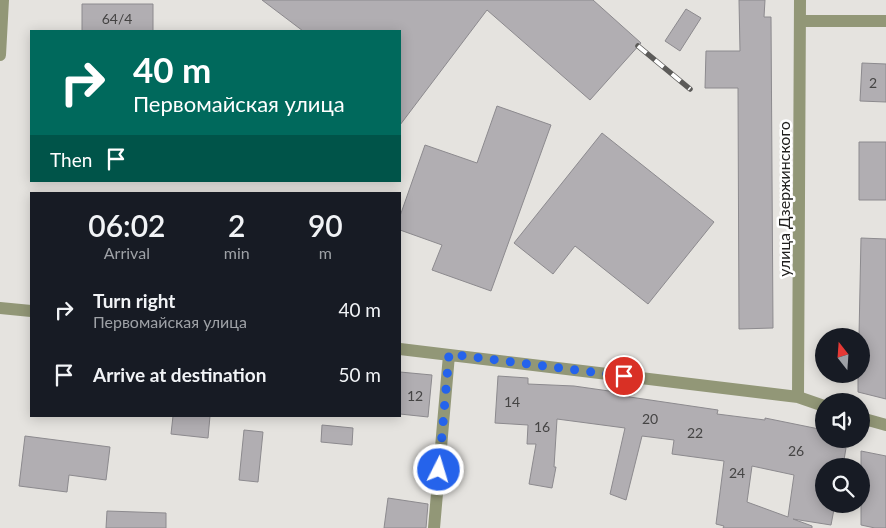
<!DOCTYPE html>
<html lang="en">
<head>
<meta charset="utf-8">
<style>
	body { margin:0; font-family:Lato,sans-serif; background:#20242c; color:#f1f3f6; height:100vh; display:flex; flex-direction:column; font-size:19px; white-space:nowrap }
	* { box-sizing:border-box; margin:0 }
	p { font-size:16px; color:#9ea1a6 }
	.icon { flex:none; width:28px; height:28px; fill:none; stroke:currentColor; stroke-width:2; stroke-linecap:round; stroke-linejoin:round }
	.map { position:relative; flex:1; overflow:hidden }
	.side { position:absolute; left:30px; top:192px; width:371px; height:225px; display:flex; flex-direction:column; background:#171b24; border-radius:0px; box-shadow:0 2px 12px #0003 }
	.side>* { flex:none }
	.banner { position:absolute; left:30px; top:30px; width:371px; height:152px; border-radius:0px; box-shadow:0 2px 12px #0003; background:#00695c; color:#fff; overflow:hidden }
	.needle { width:32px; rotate:343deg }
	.controls { position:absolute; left:815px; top:328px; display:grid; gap:10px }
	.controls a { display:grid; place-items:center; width:55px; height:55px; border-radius:50%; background:#171b24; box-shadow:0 2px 12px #0003; font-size:25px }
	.pin { position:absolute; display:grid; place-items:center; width:42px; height:42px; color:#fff; margin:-21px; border:2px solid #fff; border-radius:50%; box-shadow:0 1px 5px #0007 }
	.me { position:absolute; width:55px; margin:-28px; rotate:5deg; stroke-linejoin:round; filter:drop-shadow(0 0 4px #0008) }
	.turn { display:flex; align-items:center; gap:18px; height:105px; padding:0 20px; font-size:22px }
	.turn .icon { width:65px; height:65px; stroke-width:2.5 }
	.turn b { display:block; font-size:35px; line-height:42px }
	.then { display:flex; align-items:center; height:48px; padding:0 20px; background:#0003; gap:10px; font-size:19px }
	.eta { display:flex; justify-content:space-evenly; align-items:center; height:85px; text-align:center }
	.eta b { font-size:30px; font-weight:600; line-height:35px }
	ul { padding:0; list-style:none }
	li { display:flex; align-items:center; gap:15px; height:65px; padding:0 20px }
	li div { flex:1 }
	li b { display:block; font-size:19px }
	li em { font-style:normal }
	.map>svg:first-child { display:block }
	.building { fill:#b1aeb2; stroke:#8c8a8e; fill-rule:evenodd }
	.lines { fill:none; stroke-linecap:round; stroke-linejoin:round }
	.minor { stroke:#929777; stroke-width:12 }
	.rail-casing { stroke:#5c5b59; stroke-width:5.5 }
	.rail { stroke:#fff; stroke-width:4; stroke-dasharray:11; stroke-linecap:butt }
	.route { stroke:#2563eb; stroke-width:9; stroke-dasharray:0 16.2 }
	.labels { text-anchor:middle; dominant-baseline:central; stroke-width:5; stroke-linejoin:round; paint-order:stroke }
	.number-label { font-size:14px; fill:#454444 }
	.street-label { font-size:16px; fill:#21201f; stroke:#fff }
</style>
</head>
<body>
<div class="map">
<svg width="886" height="528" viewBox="0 0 886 528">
	<rect width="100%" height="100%" fill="#e5e3df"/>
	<path class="building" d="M262,0H593L641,43L590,100L487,10L400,125V31H303Z
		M739,0H765L764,17H771L773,328L739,329L738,88H705L706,51H740Z
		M82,4H153V31H82Z
		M686,9L701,18L680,51L665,41Z
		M862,63L886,64V102L860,101Z
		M497,106L551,125L491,291L432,270L442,245L400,230V216L425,145L477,163Z
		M602,133L714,222L648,304L575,246L553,274L514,243Z
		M859,142H886V200H859Z
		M861,238L886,239V399L858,392V374H861V336H859Z
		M400,372L432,375L428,417L400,414Z
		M498,376L528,378V384L574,386L623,393V396L718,410L717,414L765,420V418L824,430V439H837L835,446L846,448L843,466H824V504H835L831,525L793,519L812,526V528H723L724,526L716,524L724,461L672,454L674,440L642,436L626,500L610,494L625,428L557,419L554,467H556L552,488L529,484L536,444H527L528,425L495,423ZM752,466L794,475L788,517L747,502Z
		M173,416H210L208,438L171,434Z
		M322,425L353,428L352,445L321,442Z
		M244,430L263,432L258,482L239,480Z
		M25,436L110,447L106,480L69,475L67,492L19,486Z
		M861,451L886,456V528H875L861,525Z
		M388,498L428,504L426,528H384Z
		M107,511L166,513V528H106Z"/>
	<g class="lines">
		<path class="minor" d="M800,21H886
			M0,55L3,0
			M0,308L31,311
			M400,349L798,397L824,406
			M798,397L800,0
			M861,418L886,425
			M434,528L449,355"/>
		<defs>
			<path id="rail" d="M638,46L690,89"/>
		</defs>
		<use href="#rail" class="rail-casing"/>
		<use href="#rail" class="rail"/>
	</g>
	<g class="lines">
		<path class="route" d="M439,470L449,354L624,376"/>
	</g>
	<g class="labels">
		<g class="number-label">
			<text x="117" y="18">64/4</text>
			<text x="873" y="82">2</text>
			<text x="415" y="395">12</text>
			<text x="512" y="401">14</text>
			<text x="650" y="418">20</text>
			<text x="542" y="426">16</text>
			<text x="695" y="432">22</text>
			<text x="796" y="450">26</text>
			<text x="737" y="472">24</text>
		</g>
		<g class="street-label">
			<text transform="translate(783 199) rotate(-90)">улица Дзержинского</text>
		</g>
	</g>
</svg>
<div class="controls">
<a><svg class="needle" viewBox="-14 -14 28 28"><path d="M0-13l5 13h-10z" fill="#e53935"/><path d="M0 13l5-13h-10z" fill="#9ea1a6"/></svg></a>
<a><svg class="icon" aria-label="sound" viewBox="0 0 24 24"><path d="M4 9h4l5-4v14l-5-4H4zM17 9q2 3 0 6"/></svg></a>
<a><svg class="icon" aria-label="search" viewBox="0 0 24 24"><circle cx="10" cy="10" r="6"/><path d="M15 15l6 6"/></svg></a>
</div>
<div class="pin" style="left:624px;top:376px;background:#d93025"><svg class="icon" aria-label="arrive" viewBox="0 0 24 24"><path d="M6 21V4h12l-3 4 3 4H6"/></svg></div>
<svg class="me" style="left:439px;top:470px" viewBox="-20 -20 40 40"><circle r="17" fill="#2563eb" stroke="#fff" stroke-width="3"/><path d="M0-11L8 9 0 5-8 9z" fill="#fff"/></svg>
<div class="banner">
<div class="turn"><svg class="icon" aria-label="right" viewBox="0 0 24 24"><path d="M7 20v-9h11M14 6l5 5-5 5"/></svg><div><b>40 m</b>Первомайская улица</div></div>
<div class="then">Then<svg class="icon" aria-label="arrive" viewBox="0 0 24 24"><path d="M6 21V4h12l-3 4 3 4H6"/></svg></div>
</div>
<section class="side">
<div class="eta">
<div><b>06:02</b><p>Arrival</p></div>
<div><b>2</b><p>min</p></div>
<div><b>90</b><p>m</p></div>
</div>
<ul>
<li><svg class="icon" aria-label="right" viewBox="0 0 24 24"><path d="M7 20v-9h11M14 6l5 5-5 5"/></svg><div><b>Turn right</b><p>Первомайская улица</p></div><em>40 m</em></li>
<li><svg class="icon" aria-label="arrive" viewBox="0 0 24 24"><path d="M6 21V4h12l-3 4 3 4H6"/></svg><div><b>Arrive at destination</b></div><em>50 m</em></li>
</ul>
</section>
</div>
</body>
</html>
